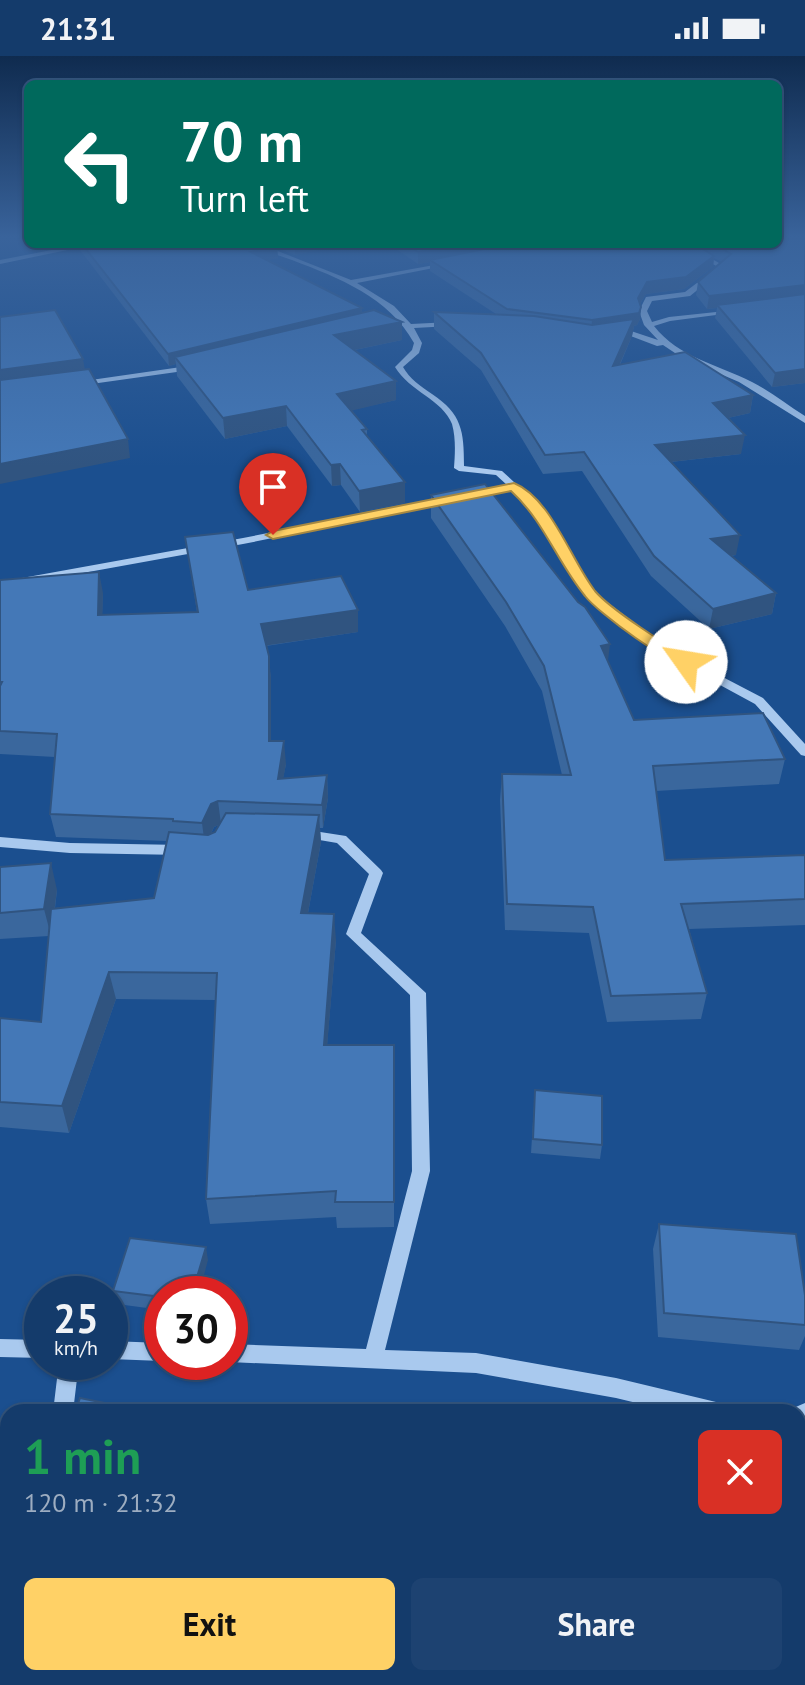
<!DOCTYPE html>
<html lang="en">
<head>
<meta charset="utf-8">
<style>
	body { margin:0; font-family:"PT Sans",sans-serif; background:#1d4271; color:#f1f3f6; height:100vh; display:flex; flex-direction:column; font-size:30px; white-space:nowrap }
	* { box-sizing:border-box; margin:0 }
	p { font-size:26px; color:#9dadc1 }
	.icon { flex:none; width:44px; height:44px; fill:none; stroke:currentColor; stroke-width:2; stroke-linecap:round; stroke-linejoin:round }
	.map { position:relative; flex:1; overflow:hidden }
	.side { position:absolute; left:0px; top:1348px; width:806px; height:282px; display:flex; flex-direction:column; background:#143b6b; border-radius:24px 24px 0 0; box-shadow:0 2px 6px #0004,0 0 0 2px #33557e }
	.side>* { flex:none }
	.hud { position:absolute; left:24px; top:24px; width:758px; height:168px; border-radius:12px; box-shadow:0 2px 6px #0004,0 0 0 2px #33557e; background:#00695c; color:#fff; overflow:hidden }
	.speed { position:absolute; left:24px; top:1220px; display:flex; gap:16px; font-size:40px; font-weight:700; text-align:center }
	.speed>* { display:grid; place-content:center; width:104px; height:104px; border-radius:50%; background:#143b6b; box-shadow:0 2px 6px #0004,0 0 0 2px #33557e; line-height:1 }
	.speed small { font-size:20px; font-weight:400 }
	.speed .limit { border:12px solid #d22; background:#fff; color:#111 }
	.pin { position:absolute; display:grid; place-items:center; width:68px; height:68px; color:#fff; margin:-82px -34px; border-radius:50% 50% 50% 0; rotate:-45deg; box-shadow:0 0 8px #0007 }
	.pin .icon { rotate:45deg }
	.me { position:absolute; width:88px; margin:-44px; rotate:302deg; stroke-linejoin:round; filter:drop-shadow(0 0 6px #0008) }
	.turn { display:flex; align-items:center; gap:28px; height:168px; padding:0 24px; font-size:36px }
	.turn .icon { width:104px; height:104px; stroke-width:2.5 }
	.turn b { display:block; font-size:56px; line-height:68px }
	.round { display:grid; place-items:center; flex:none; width:84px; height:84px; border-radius:12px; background:#1d4271 }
	.summary { display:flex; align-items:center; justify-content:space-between; height:136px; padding:0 24px }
	h1 { font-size:48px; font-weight:700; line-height:60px; color:#1e9e55 }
	.action { display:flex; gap:16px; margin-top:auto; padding:16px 24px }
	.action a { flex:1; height:92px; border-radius:12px; background:#ffd166; color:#111; font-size:32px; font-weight:700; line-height:92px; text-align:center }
	.action a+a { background:#1d4271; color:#f1f3f6 }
	.status { display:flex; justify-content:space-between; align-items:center; height:56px; padding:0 40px; background:#143b6b; direction:ltr }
	.status svg { height:22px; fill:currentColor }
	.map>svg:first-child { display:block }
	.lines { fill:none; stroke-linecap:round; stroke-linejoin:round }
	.minor { fill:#a9c9ee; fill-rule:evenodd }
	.wall { fill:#3a679d; fill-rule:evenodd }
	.shaded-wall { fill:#305480 }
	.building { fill:#4478b7; stroke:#305480; stroke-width:2 }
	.route { fill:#ffd166; stroke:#a68842; stroke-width:2 }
</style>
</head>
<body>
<div class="status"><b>21:31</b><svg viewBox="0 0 49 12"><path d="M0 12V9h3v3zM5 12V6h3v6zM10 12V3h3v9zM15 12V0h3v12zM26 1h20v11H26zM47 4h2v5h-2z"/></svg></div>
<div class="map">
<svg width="805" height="1629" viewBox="0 0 805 1629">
	<rect width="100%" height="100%" fill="#1b4f8f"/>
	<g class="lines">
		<path class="minor" d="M83,188H96L0,208V204Z
			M251,188H260L351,224L451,206L449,209L357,227L394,250L411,268L451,266L455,268L451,270L414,272L422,287L419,297L403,311C410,323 420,330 432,338C462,358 464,375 464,410L502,415L539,449L595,537L669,593L763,642L805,688V700L801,699L755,648L661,597L587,541L532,453L512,434L469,441V437L507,429L496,419L459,415L454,412C455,398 456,382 452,368C443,344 409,335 395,311L412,294L414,287C389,241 339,222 292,204C278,199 263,195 251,188Z
			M678,188H686L726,211L690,240L652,245L647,255L652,266L669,261L735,254L739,256L670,265L654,270C679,302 717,308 752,326C770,335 787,349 805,360V367L739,326L681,301L663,289L657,290L628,279L627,277L631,275L658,284L644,269L639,255L646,241L685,236L718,211Z
			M195,309H198V313L77,330L73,328L77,326Z
			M448,441L453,444L451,446L243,488L0,532V526L243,482Z
			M301,773L346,780L381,814L383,817L361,877L426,937L430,1115L385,1294L476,1297L616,1322L716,1346L723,1349L726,1356H674L616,1342L476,1317L229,1306L230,1288L366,1293L412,1115L410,939L346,878L369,818L337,787L296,780L294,777L296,774Z
			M0,781L70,787L183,789L190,794L183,799L70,797L0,791Z
			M0,1283L42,1284V1302L0,1301Z
			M110,1285L162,1287V1305L110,1303Z
			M59,1306H79L73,1356H53Z
			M805,1347V1367L798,1370V1356H789L791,1353Z
			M8,1565V1604L0,1608V1568Z"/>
	</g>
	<path class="wall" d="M805,182V327L772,331L715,262L717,252L707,253L696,239L698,226L722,206L714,202L713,211L684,233L646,238L640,248L641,251L640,263L637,269L634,270L632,280L620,309L753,339L750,357L728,362L741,398L671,406L736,499L731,500L776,537L772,558L709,573L651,520L582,415L543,418L481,314L434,273V256L496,258L430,215V206L418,208L389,188H592L595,191L611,188H778Z
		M79,188H317V194L295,199L277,192L278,202L267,204L362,257L402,284L355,294L396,325V344L351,354L367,373V380L405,426V447L360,456L341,429L332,430L287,370L225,383L177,320L176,308L169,310L80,194Z
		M431,439L608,605L634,664L785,703L779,728L656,735L665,804L805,799V869L689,873L707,937L701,963L607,966L589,877L505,874L500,744L502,718L562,719L542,635L505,570L431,462Z
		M185,481L248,534L358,554V576L266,590L271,622V685L286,708L283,722L327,719L328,742L323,772H320L321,786L308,857L336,884L327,989H394V1171L337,1172L336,1161L210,1168L206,1143L216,944L116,943L69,1077L0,1071V962L41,966L49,880L0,883V811L57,834L55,852L154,842L167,785L56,781L50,758L55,701L0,698V524L103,537L102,559L197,556ZM219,769L215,776L211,778L214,771Z
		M535,1034L602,1089L600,1103L531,1097Z
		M659,1168L805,1239V1280L799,1294L658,1281L653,1193Z
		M208,1204L162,1238V1254L117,1248L113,1235Z
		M576,1622H635V1629H576Z
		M647,1622H672L671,1625Z"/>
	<path class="shaded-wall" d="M295,188H317V194L295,199Z
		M467,188H531L430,204V206L418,208V196Z
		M277,191L278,202L252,207L251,196Z
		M714,200L713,211L684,233L646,238L636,254L638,242L647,226Z
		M805,229V242L717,249V252L707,253L709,240Z
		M641,251L640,263L637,269L634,270L632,280L611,328L591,276L592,264Z
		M362,252V263L175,301L176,308L169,310L168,298Z
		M402,266V284L335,298L334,279Z
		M83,303L86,320L0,332V314Z
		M805,313V327L772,331L775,317Z
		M396,325V344L338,358L337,338Z
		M753,339L750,357L710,366L713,347Z
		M286,350L287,370L225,383L223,362Z
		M745,379L741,398L652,408L655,389Z
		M128,383L130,402L0,428V408Z
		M340,408L341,429L332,430L331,409Z
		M405,426V447L360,456L359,435Z
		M740,479L736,499L707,503L711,483Z
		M99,516L103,537L102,581L98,559Z
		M776,537L772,558L709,573L713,553Z
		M358,554V576L263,590L261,568Z
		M610,588L607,613L601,590Z
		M269,600L271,622V708L269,685Z
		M284,685L286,708L279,746L278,723Z
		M327,719L328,742L323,772L322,749Z
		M218,745L221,768L214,771L205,790L202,767L211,748Z
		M319,759L321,786L303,884L301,857Z
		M51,807L57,834L51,880L44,853Z
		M334,858L336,884L325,1016L324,989Z
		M109,916L116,943L69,1077L62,1050Z
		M206,1191L208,1204L199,1238H192Z"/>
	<path class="building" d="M778,182H805V229L709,240L698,226L731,198L714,188H778Z
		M82,188H269L277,191L251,196L362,252L168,298Z
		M405,188H467L418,196Z
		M509,188H592L595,191L611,188H695L714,200L686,221L647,226L638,242L641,251L639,257L592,264L507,253L430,204Z
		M805,238V313L775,317L717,249Z
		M55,254L83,303L0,314V261Z
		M374,254L402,266L334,279L396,325L337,338L367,373L362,374L405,426L359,435L340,408L331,409L286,350L223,362L175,301Z
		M434,256L534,260L592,269L634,263L613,310L685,296L753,339L713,347L745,379L655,389L740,479L711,483L776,537L713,553L654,500L584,396L545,399L481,297Z
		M89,313L128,383L0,408V324Z
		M485,428L578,546L585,551L610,588L601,590L634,664L763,657L785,703L653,710L665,804L805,799V843L681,848L707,937L611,940L593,851L507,848L502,718L571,719L544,610L506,546L431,439Z
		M233,476L248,534L341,520L358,554L261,568L269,600V685H284L278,723L327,719L322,749L218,745L211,748L202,767L173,765V763L50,758L57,678L0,675V630L2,626H0V524L99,516L98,559L198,556L185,481Z
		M226,757L319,759L301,857L334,858L324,989H394V1146H335L336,1135L206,1143L217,917L109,916L62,1050L0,1046V962L41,966L51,853L154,842L169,776L208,779L215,776Z
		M51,807L44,853L0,857V811Z
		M535,1034L602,1040V1089L533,1083Z
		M659,1168L796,1178L805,1239V1269L664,1257Z
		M130,1182L206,1191L192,1238H162V1241L113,1235Z
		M80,1342L150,1356H75Z
		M439,1355H500V1356H439Z
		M581,1622H635V1629H581Z"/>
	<linearGradient id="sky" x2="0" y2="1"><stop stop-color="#0f2b4f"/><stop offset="0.44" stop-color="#39639b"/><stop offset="1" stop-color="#39639b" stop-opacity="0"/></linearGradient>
	<rect width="805" height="411" fill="url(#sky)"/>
	<path class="route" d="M514,427C551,442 571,504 595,535C610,553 669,591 691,603V609C673,613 597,556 585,540C557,506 544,465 511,435L273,483L266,479L273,475Z"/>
</svg>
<div class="speed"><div>25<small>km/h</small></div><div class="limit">30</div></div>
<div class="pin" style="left:273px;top:479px;background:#d93025"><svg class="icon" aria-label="arrive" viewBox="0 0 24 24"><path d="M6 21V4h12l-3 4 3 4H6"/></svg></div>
<svg class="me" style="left:686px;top:606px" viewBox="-20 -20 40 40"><circle r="19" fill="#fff"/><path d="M0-13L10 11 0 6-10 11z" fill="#ffd166"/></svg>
<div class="hud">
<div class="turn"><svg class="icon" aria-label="left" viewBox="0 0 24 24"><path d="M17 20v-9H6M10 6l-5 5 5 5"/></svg><div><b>70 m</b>Turn left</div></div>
</div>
<section class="side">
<div class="summary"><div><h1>1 min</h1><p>120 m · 21:32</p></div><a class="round" style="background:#d93025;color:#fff"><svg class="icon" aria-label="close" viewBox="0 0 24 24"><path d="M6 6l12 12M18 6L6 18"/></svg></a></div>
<div class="action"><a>Exit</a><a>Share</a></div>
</section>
</div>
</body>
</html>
